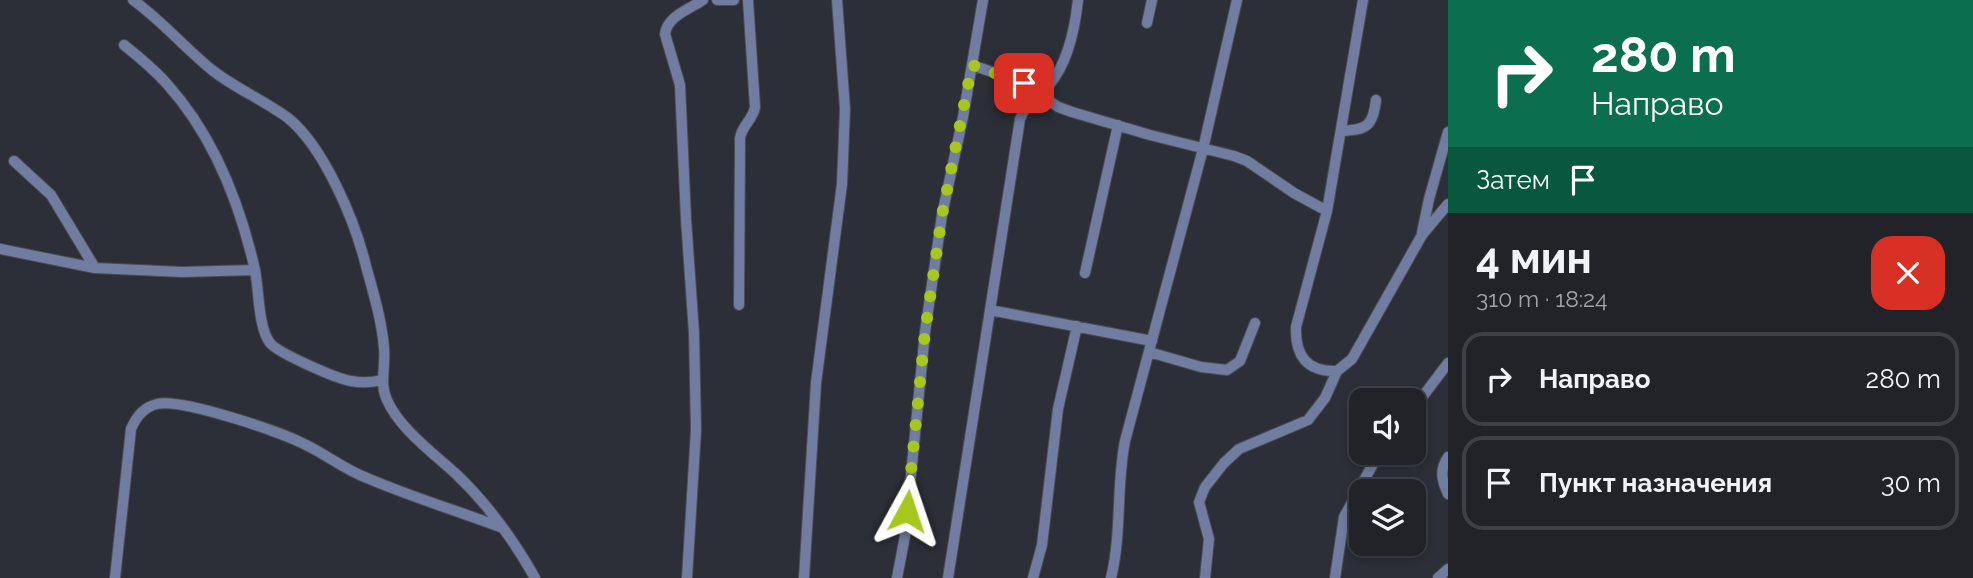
<!DOCTYPE html>
<html lang="ru">
<head>
<meta charset="utf-8">
<style>
	body { margin:0; font-family:Raleway,sans-serif; background:#2d2f35; color:#f1f3f6; height:100vh; display:flex; flex-direction:column; font-size:26px; white-space:nowrap }
	* { box-sizing:border-box; margin:0 }
	p { font-size:23px; color:#a2a4a8 }
	.icon { flex:none; width:38px; height:38px; fill:none; stroke:currentColor; stroke-width:2; stroke-linecap:round; stroke-linejoin:round }
	.map { position:relative; flex:1; overflow:hidden }
	.sheet { display:flex; flex-direction:column; background:#212329; width:525px }
	.sheet>* { flex:none }
	.guide { background:#0b6e4f; color:#fff; overflow:hidden }
	.tools { position:absolute; left:1349px; top:388px; display:grid; gap:14px }
	.tools a { display:grid; place-items:center; width:77px; height:77px; border-radius:14px; background:#212329; box-shadow:0 4px 10px #0003,0 0 0 2px #3e4046; font-size:35px }
	.pin { position:absolute; display:grid; place-items:center; width:60px; height:60px; color:#fff; margin:-30px; border-radius:14px; box-shadow:0 4px 10px #0006 }
	.me { position:absolute; width:77px; margin:-38px; rotate:5deg; stroke-linejoin:round; filter:drop-shadow(0 0 5px #0008) }
	.turn { display:flex; align-items:center; gap:24px; height:147px; padding:0 28px; font-size:32px }
	.turn .icon { width:91px; height:91px; stroke-width:2.5 }
	.turn b { display:block; font-size:49px; line-height:60px }
	.then { display:flex; align-items:center; height:66px; padding:0 28px; background:#0003; gap:14px; font-size:26px }
	.round { display:grid; place-items:center; flex:none; width:74px; height:74px; border-radius:21px; background:#2d2f35 }
	.head { display:flex; align-items:center; justify-content:space-between; height:119px; padding:0 28px }
	h1 { font-size:42px; font-weight:700; line-height:52px }
	ul { padding:0; list-style:none }
	li { display:flex; align-items:center; gap:21px; height:94px; margin:0 14px 10px; padding:0 14px; border:4px solid #3e4046; border-radius:21px }
	li div { flex:1 }
	li b { display:block; font-size:26px }
	li em { font-style:normal }
	main { display:flex; flex:1; min-height:0 }
	.map>svg:first-child { display:block }
	.lines { fill:none; stroke-linecap:round; stroke-linejoin:round }
	.minor-casing { stroke:#4a4d55; stroke-width:12 }
	.minor { stroke:#717da0; stroke-width:10 }
	.route { stroke:#a8c71c; stroke-width:12; stroke-dasharray:0 21.6 }
</style>
</head>
<body>
<main>
<div class="map">
<svg width="1448" height="578" viewBox="0 0 1448 578">
	<rect width="100%" height="100%" fill="#2c2f37"/>
	<g class="lines">
		<defs>
			<path id="minor" d="M133,0C162,21 185,48 212,70C236,89 264,100 288,118C324,147 355,221 366,266C373,292 382,321 384,348C386,366 379,383 387,400C399,428 433,453 455,473C488,504 513,539 535,578
				M717,0H734
				M1363,0L1327,211L1296,327C1295,356 1307,372 1337,371L1352,359L1422,235L1448,204
				M1147,23L1152,0
				M124,45C139,57 154,69 167,84C213,135 240,204 255,270C259,290 258,327 270,343C278,353 337,379 351,381C362,383 371,383 382,380
				M972,65L1024,83L1058,107L1072,112L1150,135L1234,156L1247,161L1294,193L1327,211
				M1341,131C1367,130 1373,126 1376,100
				M14,161L51,195L95,268
				M1422,233L1429,199L1448,132
				M0,249L95,268L182,272L255,270
				M1085,273L1118,125
				M739,305L740,138C742,125 753,120 755,107L748,0
				M990,310L1152,341
				M1149,352L1201,367L1227,370L1240,361L1255,323
				M1414,408L1448,363
				M1448,457C1439,470 1442,481 1448,494
				M115,578L131,429C136,417 144,407 157,404C181,398 282,432 306,445C327,455 345,470 367,478C411,497 458,511 503,528
				M687,578L696,430L694,333L686,219L680,85L665,34C667,16 690,9 703,0
				M804,578L816,383L842,184L845,109L837,0
				M897,578L905,536L925,332L942,215L963,117L983,0
				M948,578L1020,119C1026,103 1038,97 1049,85C1068,63 1075,28 1078,0
				M1033,578L1042,545L1058,409L1077,326
				M1111,578C1122,533 1116,487 1125,441L1203,149L1237,0
				M1205,578L1209,539L1199,502L1205,487L1224,463L1239,449L1308,420L1325,398L1337,371
				M1335,578L1344,517L1379,453
				M1438,578L1448,569"/>
		</defs>
		<use href="#minor" class="minor-casing"/>
		<use href="#minor" class="minor"/>
	</g>
	<g class="lines">
		<path class="route" d="M907,511L925,332L942,215L972,65L1024,83"/>
	</g>
</svg>
<div class="tools">
<a><svg class="icon" aria-label="sound" viewBox="0 0 24 24"><path d="M4 9h4l5-4v14l-5-4H4zM17 9q2 3 0 6"/></svg></a>
<a><svg class="icon" aria-label="layers" viewBox="0 0 24 24"><path d="M12 4l9 5-9 5-9-5zM3 14l9 5 9-5"/></svg></a>
</div>
<div class="pin" style="left:1024px;top:83px;background:#d93025"><svg class="icon" aria-label="arrive" viewBox="0 0 24 24"><path d="M6 21V4h12l-3 4 3 4H6"/></svg></div>
<svg class="me" style="left:907px;top:511px" viewBox="-20 -20 40 40"><path d="M0-17L14 15 0 8-14 15z" fill="#a8c71c" stroke="#fff" stroke-width="4"/></svg>
</div>
<section class="sheet">
<div class="guide">
<div class="turn"><svg class="icon" aria-label="right" viewBox="0 0 24 24"><path d="M7 20v-9h11M14 6l5 5-5 5"/></svg><div><b>280 m</b>Направо</div></div>
<div class="then">Затем<svg class="icon" aria-label="arrive" viewBox="0 0 24 24"><path d="M6 21V4h12l-3 4 3 4H6"/></svg></div>
</div>
<div class="head"><div><h1>4 мин</h1><p>310 m · 18:24</p></div><a class="round" style="background:#d93025;color:#fff"><svg class="icon" aria-label="close" viewBox="0 0 24 24"><path d="M6 6l12 12M18 6L6 18"/></svg></a></div>
<ul>
<li><svg class="icon" aria-label="right" viewBox="0 0 24 24"><path d="M7 20v-9h11M14 6l5 5-5 5"/></svg><div><b>Направо</b></div><em>280 m</em></li>
<li><svg class="icon" aria-label="arrive" viewBox="0 0 24 24"><path d="M6 21V4h12l-3 4 3 4H6"/></svg><div><b>Пункт назначения</b></div><em>30 m</em></li>
</ul>
</section>
</main>
</body>
</html>
